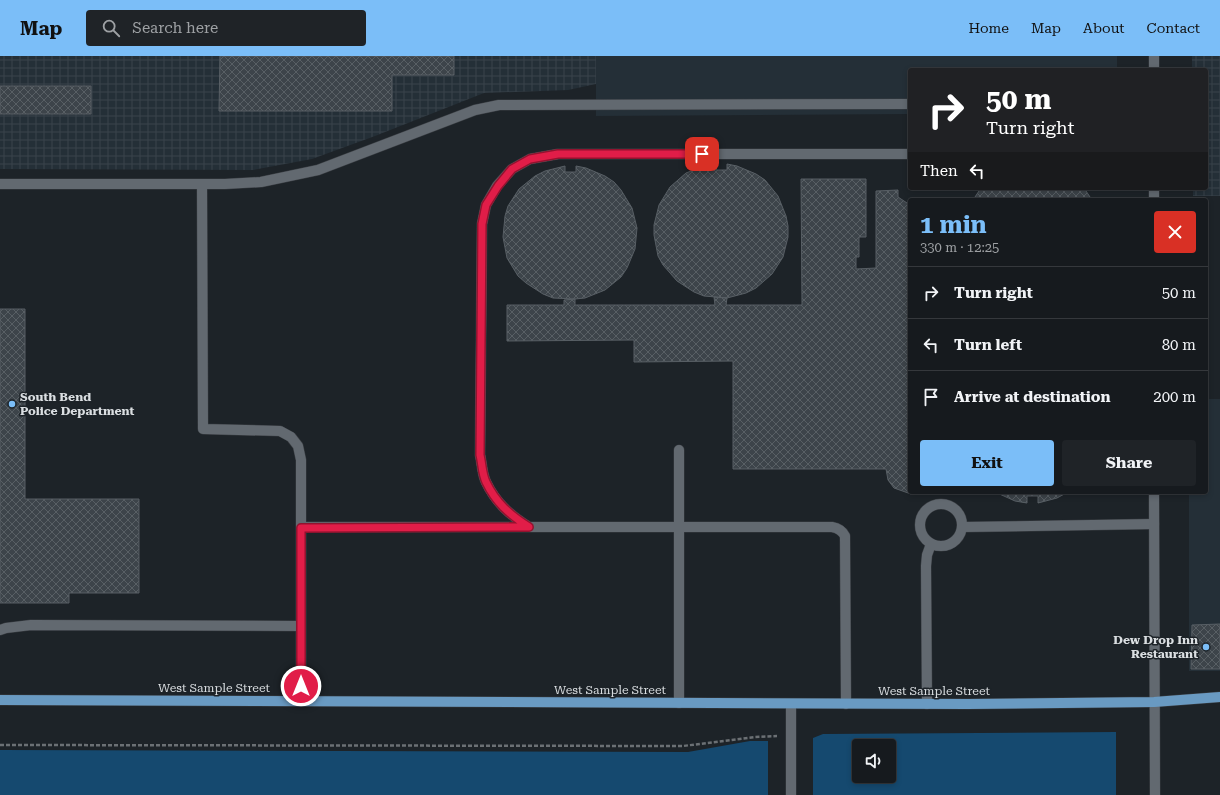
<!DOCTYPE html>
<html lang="en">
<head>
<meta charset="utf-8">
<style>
	body { margin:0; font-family:"Roboto Serif",serif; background:#1f2327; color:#f1f3f6; height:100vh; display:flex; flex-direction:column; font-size:15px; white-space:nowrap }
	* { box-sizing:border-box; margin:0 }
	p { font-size:13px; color:#9ea1a4 }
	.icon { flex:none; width:22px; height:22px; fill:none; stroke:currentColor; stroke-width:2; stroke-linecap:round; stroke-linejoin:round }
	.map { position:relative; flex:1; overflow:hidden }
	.panel { position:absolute; left:908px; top:142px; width:300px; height:296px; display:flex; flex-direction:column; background:#161a1e; border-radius:4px; box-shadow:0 2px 6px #0003,0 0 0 1px #35383c }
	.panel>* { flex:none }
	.banner { position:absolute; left:908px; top:12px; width:300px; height:122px; border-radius:4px; box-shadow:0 2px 6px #0003,0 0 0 1px #35383c; background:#202124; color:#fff; overflow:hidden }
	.controls { position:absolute; left:852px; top:683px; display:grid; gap:8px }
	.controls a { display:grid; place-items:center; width:44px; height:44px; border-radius:4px; background:#161a1e; box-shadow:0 2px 6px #0003,0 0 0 1px #35383c; font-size:20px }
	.pin { position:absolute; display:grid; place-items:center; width:34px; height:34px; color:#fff; margin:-17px; border-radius:8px; box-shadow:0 2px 6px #0006 }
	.me { position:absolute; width:44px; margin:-22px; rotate:0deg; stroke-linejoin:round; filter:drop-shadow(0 0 3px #0008) }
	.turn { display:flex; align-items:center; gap:14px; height:84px; padding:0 12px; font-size:18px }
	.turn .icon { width:52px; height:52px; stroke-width:2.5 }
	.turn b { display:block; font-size:28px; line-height:34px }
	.then { display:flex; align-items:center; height:38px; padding:0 12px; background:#0003; gap:8px; font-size:15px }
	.round { display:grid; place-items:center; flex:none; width:42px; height:42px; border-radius:4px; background:#1f2327 }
	.head { display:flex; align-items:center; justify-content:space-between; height:68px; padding:0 12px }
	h1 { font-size:24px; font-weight:700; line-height:30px; color:#7bbef8 }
	.cta { display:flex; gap:8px; margin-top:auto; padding:8px 12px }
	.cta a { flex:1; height:46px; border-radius:4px; background:#7bbef8; color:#111; font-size:16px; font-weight:700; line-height:46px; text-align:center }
	.cta a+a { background:#1f2327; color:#f1f3f6 }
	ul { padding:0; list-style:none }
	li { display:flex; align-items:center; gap:12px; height:52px; padding:0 12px; border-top:1px solid #35383c }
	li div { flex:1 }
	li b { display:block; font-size:15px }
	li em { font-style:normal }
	header { display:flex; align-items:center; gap:24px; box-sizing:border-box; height:56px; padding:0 20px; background:#7bbef8; color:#111 }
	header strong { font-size:19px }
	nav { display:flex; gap:22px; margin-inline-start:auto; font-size:14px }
	.search { width:280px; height:36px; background:#1f2327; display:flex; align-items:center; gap:10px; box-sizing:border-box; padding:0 14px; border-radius:4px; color:#9ea1a4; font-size:15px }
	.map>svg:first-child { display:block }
	.built { fill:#242f37 }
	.industrial { fill:url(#industrial-grid) }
	.green { fill:#15496f; fill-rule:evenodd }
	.building { fill:url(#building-cross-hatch); stroke:#585f65 }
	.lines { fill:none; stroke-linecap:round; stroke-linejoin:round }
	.service-casing { stroke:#3a3e43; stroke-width:11 }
	.minor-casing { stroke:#3a3e43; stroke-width:11 }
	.tertiary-casing { stroke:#3a3e43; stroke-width:11 }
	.primary-casing { stroke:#3a3e43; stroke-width:11 }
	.path { stroke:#6b7074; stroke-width:2.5; stroke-dasharray:4 2; stroke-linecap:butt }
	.service { stroke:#626970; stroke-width:10 }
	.minor { stroke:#626970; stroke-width:10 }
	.tertiary { stroke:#626970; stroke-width:10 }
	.primary { stroke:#699ac2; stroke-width:10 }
	.route-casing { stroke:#92132f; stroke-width:10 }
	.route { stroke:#e11d48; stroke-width:7 }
	.poi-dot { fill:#7bbef8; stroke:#1d2328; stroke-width:1.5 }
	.labels { text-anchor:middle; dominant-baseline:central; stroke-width:3; stroke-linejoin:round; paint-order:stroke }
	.poi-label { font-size:12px; font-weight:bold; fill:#dadee1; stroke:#1d2328; text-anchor:start }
	.street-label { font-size:12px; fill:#dadee1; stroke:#1d2328 }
</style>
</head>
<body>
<header>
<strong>Map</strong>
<div class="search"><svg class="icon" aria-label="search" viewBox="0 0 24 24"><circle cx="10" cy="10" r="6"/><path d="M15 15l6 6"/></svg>Search here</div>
<nav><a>Home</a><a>Map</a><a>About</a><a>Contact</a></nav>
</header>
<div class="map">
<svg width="1220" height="739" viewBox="0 0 1220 739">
	<defs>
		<pattern id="industrial-grid" width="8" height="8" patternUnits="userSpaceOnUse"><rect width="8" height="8" fill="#242f37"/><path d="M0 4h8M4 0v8" fill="none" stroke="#39434a"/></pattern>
		<pattern id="building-cross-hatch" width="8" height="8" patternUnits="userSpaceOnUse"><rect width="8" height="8" fill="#3d444a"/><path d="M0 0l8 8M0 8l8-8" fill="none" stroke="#585f64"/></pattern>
	</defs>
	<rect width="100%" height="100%" fill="#1d2328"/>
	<path class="built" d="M596,0H1117V14H910V58L596,60Z
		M1206,343H1220V615H1189V436H1206Z"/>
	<path class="industrial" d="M0,0H596V28L568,34L484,37L375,80L312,103L253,114L0,113Z
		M1192,0H1220V140H1193V132H1206V14H1192Z"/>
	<path class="green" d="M1116,676V739H813V682L823,678ZM859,690H889V720H859Z
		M750,685H768V739H0V694L688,696Z"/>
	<path class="building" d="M220,0H454V19H392V55H219Z
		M0,30H91V58H0Z
		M716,108V114H727V108L737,110L756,118L765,124L778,140L786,160L788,170V181L783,201L772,218L756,232L746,237L727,242L704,240L694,236L677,225L663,209L658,200L654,179V169L659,149L670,131L686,117L696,113Z
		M565,110V116H576V110L586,112L605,120L614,126L621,134L632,152L637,172L635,193L627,212L621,221L605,234L585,242L575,243L553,242L543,238L526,227L518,220L507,202L503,181L505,160L508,150L519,133L535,120L545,115Z
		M801,123H866V181H859V201H856V213L876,212V135L898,134V141L910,149V436H922L911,438L894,432L888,424L886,413H733V305L634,306V284L507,285V249H564V244L575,243V249H715L714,241L727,242L726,249H802Z
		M981,132H1084L1092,144H973Z
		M0,253H25V443H139V537H69V547H0Z
		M995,436H1068L1057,442L1038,447V440H1027V447L1015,445Z
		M1220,568V613H1191L1192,569Z"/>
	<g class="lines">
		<defs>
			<path id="service" d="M0,128H225L261,126L318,114L475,54L499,49L910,48
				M202,128L203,373L280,375L291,381L298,390L301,404V645
				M920 469a21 21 0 1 1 42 0a21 21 0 1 1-42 0Z
				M301,471H832C838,472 842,474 845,480L846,648
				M529,471C510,459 496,447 486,426C482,418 482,407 480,399L482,168L486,149L497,130L512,113L530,103L558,98H910
				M963,471L1154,468
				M0,574L6,572L31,569L301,570
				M679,647V394
				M927,648L926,510L927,499L931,488"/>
			<path id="minor" d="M791,739V648"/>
			<path id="tertiary" d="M1154,0V14
				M1154,132V144
				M1154,436L1155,739"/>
			<path id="primary" d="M0,644L968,648L1154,646L1220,641"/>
		</defs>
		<use href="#service" class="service-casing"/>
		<use href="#minor" class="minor-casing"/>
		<use href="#tertiary" class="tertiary-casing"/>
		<use href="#primary" class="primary-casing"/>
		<path class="path" d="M0,689L683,690L755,681L777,680"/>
		<use href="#service" class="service"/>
		<use href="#minor" class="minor"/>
		<use href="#tertiary" class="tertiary"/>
		<use href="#primary" class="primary"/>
	</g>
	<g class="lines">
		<defs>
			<path id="route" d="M301,630V472L529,471C510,459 496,447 486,426C482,418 482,407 480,399L482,168L486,149L498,130L512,113L530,103L558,98H702"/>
		</defs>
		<use href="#route" class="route-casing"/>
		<use href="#route" class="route"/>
	</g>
	<g class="poi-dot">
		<circle cx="12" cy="348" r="4"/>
		<circle cx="1206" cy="591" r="4"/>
	</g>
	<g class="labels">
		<g class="poi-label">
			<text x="20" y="341">South Bend<tspan x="20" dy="14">Police Department</tspan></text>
			<text x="1198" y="584" text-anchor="end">Dew Drop Inn<tspan x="1198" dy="14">Restaurant</tspan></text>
		</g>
		<g class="street-label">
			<text x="214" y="632">West Sample Street</text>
			<text x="610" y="634">West Sample Street</text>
			<text x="934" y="635">West Sample Street</text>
		</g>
	</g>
</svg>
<div class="controls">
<a><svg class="icon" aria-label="sound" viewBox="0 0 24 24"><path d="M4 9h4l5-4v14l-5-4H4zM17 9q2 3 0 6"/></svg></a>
</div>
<div class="pin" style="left:702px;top:98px;background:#d93025"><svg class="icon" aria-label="arrive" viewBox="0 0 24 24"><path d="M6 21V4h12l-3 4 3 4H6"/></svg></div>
<svg class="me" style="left:301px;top:630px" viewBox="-20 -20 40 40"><circle r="17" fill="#e11d48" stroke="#fff" stroke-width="3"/><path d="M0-11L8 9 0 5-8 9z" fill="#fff"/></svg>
<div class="banner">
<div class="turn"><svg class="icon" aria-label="right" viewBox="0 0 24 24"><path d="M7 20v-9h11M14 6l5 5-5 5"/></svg><div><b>50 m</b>Turn right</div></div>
<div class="then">Then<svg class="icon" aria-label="left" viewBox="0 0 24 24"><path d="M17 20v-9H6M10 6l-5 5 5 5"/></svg></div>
</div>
<section class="panel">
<div class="head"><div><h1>1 min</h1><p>330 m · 12:25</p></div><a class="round" style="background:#d93025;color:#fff"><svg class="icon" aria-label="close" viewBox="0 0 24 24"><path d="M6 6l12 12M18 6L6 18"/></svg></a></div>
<ul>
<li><svg class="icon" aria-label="right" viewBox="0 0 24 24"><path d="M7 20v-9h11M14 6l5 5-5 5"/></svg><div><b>Turn right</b></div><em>50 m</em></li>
<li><svg class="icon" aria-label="left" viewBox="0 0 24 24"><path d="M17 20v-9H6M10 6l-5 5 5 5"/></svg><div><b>Turn left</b></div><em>80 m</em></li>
<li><svg class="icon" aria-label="arrive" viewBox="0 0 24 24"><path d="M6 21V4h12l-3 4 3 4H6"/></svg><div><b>Arrive at destination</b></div><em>200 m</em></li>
</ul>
<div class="cta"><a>Exit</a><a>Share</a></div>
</section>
</div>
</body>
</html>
